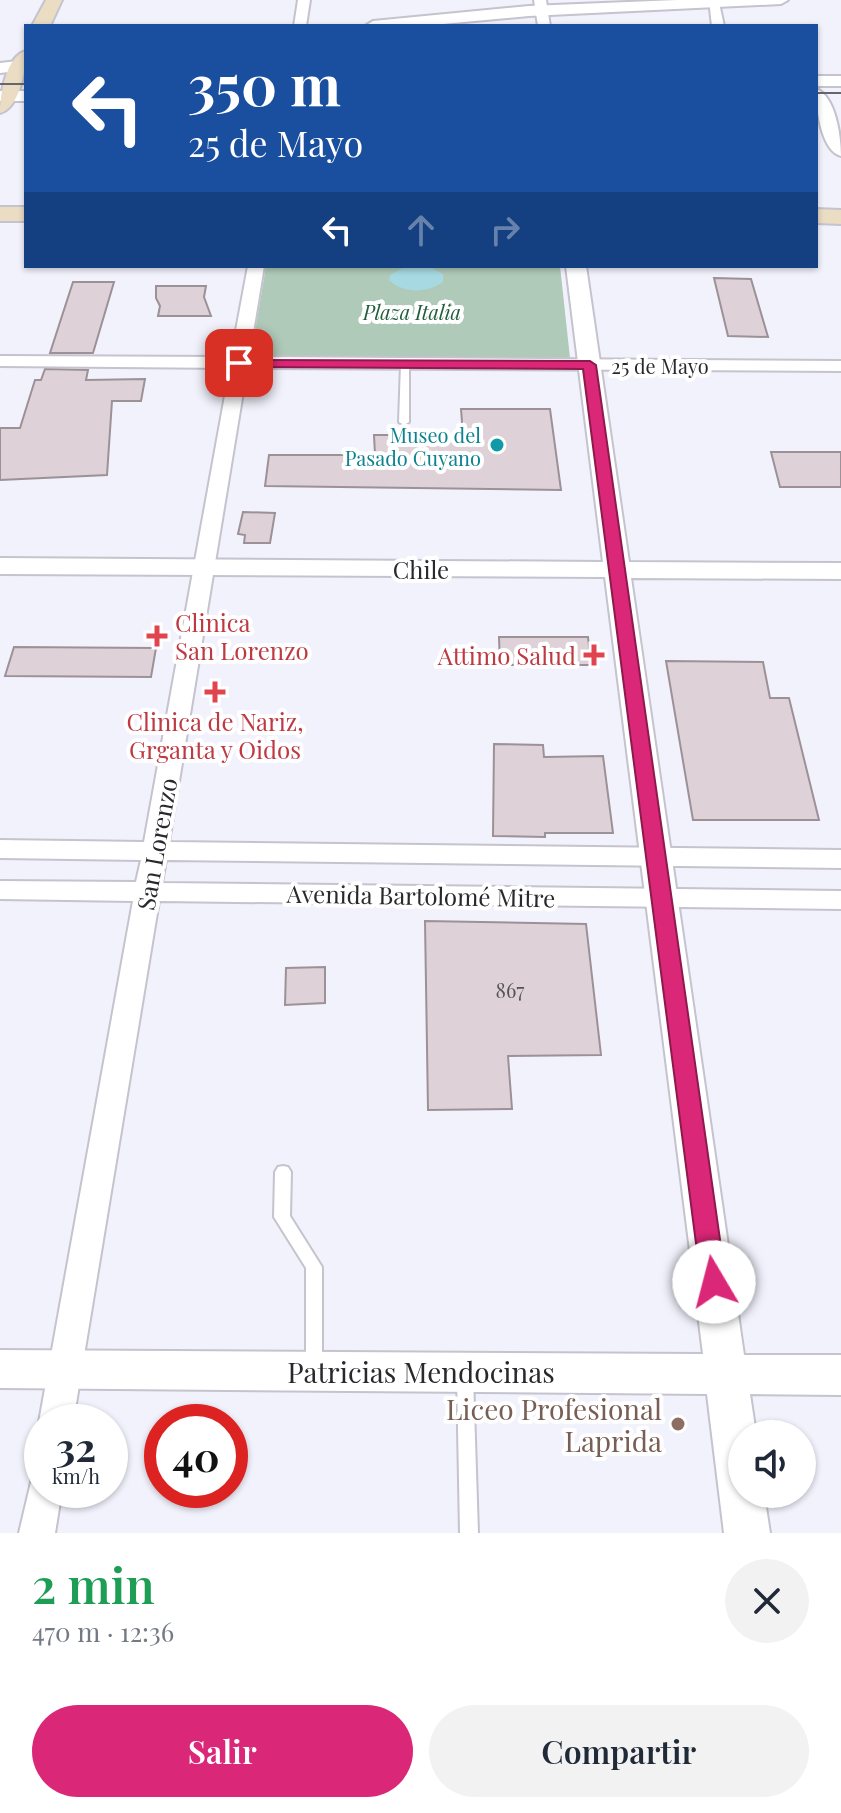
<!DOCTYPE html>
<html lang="es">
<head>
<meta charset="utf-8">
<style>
	body { margin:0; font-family:"Playfair Display",serif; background:#f2f2f3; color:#1f2937; height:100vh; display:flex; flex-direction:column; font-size:30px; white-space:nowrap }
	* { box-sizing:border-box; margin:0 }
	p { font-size:26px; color:#747a83 }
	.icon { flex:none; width:44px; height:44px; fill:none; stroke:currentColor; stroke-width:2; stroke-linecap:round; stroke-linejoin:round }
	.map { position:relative; height:1533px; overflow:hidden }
	.panel { display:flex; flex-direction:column; background:#fff; flex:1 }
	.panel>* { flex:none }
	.guide { position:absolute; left:24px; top:24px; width:794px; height:244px; border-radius:0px; box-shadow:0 2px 6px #0004; background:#1a4fa0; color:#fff; overflow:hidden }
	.fabs { position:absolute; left:728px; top:1420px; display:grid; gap:16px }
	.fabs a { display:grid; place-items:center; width:88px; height:88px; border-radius:50%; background:#fff; box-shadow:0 2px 6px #0004; font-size:40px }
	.speed { position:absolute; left:24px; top:1404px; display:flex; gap:16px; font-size:40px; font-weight:700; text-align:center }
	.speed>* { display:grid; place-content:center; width:104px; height:104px; border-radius:50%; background:#fff; box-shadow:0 2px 6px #0004; line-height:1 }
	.speed small { font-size:20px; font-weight:400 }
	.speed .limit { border:12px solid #d22; background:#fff; color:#111 }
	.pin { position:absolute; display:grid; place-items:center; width:68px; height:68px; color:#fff; margin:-34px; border-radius:16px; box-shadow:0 4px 12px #0006 }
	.me { position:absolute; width:88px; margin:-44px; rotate:352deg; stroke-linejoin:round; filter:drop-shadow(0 0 6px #0008) }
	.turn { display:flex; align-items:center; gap:28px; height:168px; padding:0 32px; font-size:36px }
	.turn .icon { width:104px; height:104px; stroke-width:2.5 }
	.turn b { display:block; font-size:56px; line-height:68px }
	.lanes { display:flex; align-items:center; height:76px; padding:0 32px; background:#0003; justify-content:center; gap:40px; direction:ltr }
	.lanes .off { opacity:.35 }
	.round { display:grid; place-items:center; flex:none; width:84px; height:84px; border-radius:42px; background:#f2f2f3 }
	.summary { display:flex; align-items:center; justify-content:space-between; height:136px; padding:0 32px }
	h1 { font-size:48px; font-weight:600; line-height:60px; color:#1e9e55 }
	.button { display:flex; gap:16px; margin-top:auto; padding:16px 32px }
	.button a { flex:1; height:92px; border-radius:48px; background:#db2777; color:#fff; font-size:32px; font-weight:600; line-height:92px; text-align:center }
	.button a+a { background:#f2f2f3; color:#1f2937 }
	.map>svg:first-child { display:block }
	.green { fill:#afcab8 }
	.water { fill:#a6d9e1 }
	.building { fill:#ded2d8; stroke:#9c9197; stroke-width:2 }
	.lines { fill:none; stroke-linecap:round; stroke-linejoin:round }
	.service-casing { stroke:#c4c3ce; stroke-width:4 }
	.minor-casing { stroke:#c4c3ce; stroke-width:4 }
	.tertiary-casing { stroke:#c4c3ce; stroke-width:4 }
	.secondary-casing { stroke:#c4c3ce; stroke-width:4 }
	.service { fill:#fff; fill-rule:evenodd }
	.minor { fill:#fff; fill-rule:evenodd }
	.tertiary { fill:#fff; fill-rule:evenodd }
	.secondary { fill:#ebddc4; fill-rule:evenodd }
	.tram { stroke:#66666c; stroke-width:2 }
	.route { fill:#db2777; stroke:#8e194d; stroke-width:2 }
	.culture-dot { fill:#0f9aa8; stroke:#fff; stroke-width:3 }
	.health-dot { fill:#e0444e; stroke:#fff; stroke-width:3 }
	.education-dot { fill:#8d6e63; stroke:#fff; stroke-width:3 }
	.labels { text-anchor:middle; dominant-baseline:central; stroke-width:8; stroke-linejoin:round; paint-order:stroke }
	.far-park-label { font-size:20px; font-style:italic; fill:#215e3d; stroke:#fff }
	.far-street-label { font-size:20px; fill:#29292d; stroke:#fff }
	.far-culture-label { font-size:20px; fill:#0d838f; stroke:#fff; text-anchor:end }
	.number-label { font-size:20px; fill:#565358 }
	.street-label { font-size:24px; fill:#29292d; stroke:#fff }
	.health-label { font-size:24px; fill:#be3a42; stroke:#fff; text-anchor:start }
	.near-street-label { font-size:28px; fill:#29292d; stroke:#fff }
	.near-education-label { font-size:28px; fill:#785e54; stroke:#fff; text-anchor:end }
</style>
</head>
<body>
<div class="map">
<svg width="841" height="1533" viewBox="0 0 841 1533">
	<rect width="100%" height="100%" fill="#f2f2fd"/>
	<path class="green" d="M266,266H560L570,358L251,356Z"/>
	<path class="water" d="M406,266H428L443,274V282C428,293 403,294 389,280L390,275Z"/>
	<path class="building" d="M714,278L751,279L768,337L728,336Z
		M73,282H114L93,353H50Z
		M156,286H206L204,297L211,316H158L160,306L156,298Z
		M45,369L88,370L86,380L145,379L141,401H112L107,475L0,480V428H20L35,380H41Z
		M461,409H550L561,490L265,486L269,455H375L374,435H463Z
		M771,452H841V487H780Z
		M243,512L275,513L270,543H244L245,535L238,534Z
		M499,637H588L591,665H500Z
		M14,647L156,648L151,677L5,676Z
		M666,661L763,662L770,698H789L819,820H693Z
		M494,744L543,745L544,757L603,756L613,833H545V837L493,836Z
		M425,921L586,924L601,1055L508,1056L512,1109L428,1110Z
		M325,967V1003L285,1005L286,968Z"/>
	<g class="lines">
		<defs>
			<path id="service" d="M405,361L409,364V422L404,425L399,422L401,364Z
				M283,1166L288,1167L291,1172L290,1216L322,1267V1367L320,1372L314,1375L308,1372L306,1367V1268L274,1217L275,1172L278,1167Z
				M465,1368L471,1370L473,1376L478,1533H460L457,1376L459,1370Z"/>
			<path id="minor" d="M298,0H310L306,26H294Z
				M534,0H546L550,26H538Z
				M709,0L719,3L724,26H712Z
				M248,266H264L249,357L841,361V371L247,368L169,842L841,850V868L166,860L162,883L841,891V909L159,901L73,1422H42V1429L39,1422L133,901L0,899V881L136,882L141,860L0,858V840L144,842L230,368L0,366V356L231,357Z
				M42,1473V1490H62L55,1533H19L32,1478Z"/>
			<path id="tertiary" d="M677,0H788L781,4L529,16L421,26H365L373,21L529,6Z
				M26,60V70L0,73V63Z
				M816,76H841V86H816Z
				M816,89C836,96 841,138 841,156C821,151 816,107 816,89Z
				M0,91H26V101H0Z
				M566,266H586L629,562L841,563V579L631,578L744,1355H841V1395L750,1394L756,1434H742V1494H764L770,1533H724L707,1394L0,1388V1350L703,1354L605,577L0,574V558L603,562Z"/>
			<path id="secondary" d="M46,0H62L50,26H32Z
				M26,51C26,68 20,108 0,113C0,95 6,56 26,51Z
				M0,207H26V221H0Z
				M816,209L841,210V224L816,223Z"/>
		</defs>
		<use href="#service" class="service-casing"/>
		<use href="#minor" class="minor-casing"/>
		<use href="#tertiary" class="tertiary-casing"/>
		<use href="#secondary" class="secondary-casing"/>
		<use href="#service" class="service"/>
		<use href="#minor" class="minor"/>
		<use href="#tertiary" class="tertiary"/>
		<use href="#secondary" class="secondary"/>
		<path class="tram" d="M0,84H26
			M816,93H841"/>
	</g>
	<path class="route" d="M234,360L590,361L596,365L726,1282L722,1290L714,1293L705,1290L701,1282L583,369L239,367L234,366Z"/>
	<circle class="culture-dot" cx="497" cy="445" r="8"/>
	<g class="health-dot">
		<path d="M153 624h8v8h8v8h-8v8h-8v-8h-8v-8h8z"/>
		<path d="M590 643h8v8h8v8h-8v8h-8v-8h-8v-8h8z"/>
		<path d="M211 680h8v8h8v8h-8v8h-8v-8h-8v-8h8z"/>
	</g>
	<circle class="education-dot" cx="678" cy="1424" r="8"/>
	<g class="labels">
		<g class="far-park-label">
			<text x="412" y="311">Plaza Italia</text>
		</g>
		<g class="far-street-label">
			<text x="660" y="365">25 de Mayo</text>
		</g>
		<g class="far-culture-label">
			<text x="481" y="434">Museo del<tspan x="481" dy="23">Pasado Cuyano</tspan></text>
		</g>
		<g class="number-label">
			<text x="510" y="989">867</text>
		</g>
		<g class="street-label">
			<text x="421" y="569">Chile</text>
			<text transform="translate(156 844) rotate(-80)">San Lorenzo</text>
			<text transform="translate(421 895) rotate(1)">Avenida Bartolomé Mitre</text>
		</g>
		<g class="health-label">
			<text x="175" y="622">Clinica<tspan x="175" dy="28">San Lorenzo</tspan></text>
			<text x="576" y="655" text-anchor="end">Attimo Salud</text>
			<text x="215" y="721" text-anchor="middle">Clinica de Nariz,<tspan x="215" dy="28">Grganta y Oidos</tspan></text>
		</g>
		<g class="near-street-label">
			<text x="421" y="1371">Patricias Mendocinas</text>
		</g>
		<g class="near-education-label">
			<text x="662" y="1408">Liceo Profesional<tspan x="662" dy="32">Laprida</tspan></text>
		</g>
	</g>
</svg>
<div class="fabs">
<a><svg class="icon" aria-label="sound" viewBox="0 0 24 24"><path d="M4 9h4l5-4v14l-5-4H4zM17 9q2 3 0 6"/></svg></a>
</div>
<div class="speed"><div>32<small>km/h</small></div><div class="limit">40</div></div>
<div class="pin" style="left:239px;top:363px;background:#d93025"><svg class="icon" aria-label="arrive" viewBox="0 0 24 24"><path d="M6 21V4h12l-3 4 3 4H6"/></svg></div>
<svg class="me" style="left:714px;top:1282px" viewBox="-20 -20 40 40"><circle r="19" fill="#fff"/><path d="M0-13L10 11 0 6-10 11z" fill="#db2777"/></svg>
<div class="guide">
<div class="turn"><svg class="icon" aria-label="left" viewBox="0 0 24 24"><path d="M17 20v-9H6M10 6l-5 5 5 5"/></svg><div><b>350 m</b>25 de Mayo</div></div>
<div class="lanes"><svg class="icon" aria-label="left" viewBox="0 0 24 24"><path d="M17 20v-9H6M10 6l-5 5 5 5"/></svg><svg class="icon off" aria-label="ahead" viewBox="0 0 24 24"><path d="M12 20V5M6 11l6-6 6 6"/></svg><svg class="icon off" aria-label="right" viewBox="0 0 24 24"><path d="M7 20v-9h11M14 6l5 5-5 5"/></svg></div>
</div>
</div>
<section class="panel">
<div class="summary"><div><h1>2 min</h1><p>470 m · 12:36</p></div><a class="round"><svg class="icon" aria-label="close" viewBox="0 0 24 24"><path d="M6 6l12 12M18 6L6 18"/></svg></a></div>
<div class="button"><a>Salir</a><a>Compartir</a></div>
</section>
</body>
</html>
